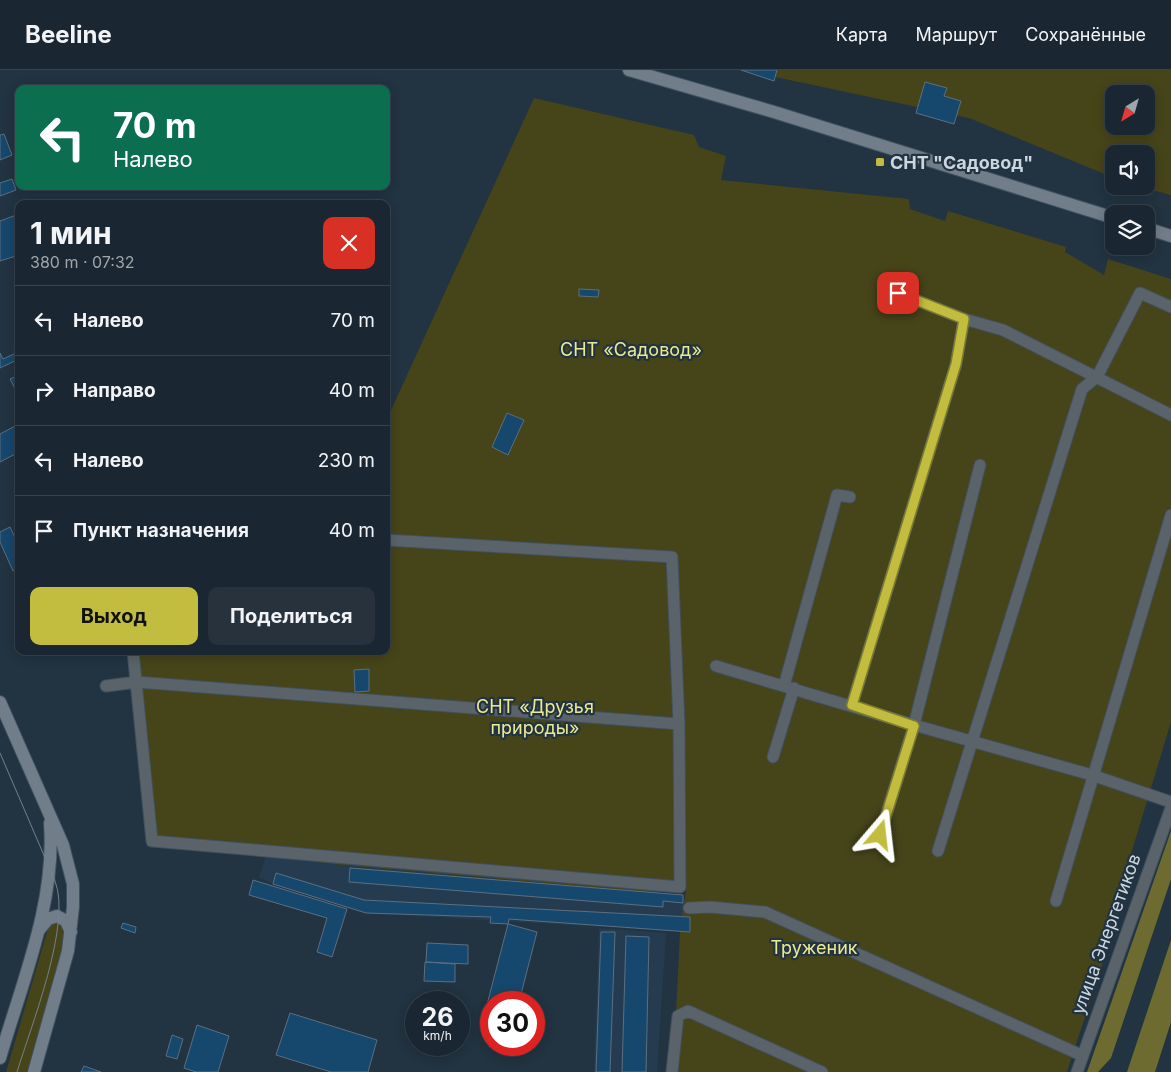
<!DOCTYPE html>
<html lang="ru">
<head>
<meta charset="utf-8">
<style>
	body { margin:0; font-family:Inter,sans-serif; background:#27323d; color:#f1f3f6; height:100vh; display:flex; flex-direction:column; font-size:19px; white-space:nowrap }
	* { box-sizing:border-box; margin:0 }
	p { font-size:16px; color:#9fa5ab }
	.icon { flex:none; width:28px; height:28px; fill:none; stroke:currentColor; stroke-width:2; stroke-linecap:round; stroke-linejoin:round }
	.map { position:relative; flex:1; overflow:hidden }
	.details { position:absolute; left:15px; top:130px; width:375px; height:455px; display:flex; flex-direction:column; background:#1a2631; border-radius:10px; box-shadow:0 2px 12px #0003,0 0 0 1px #38434d }
	.details>* { flex:none }
	.top-card { position:absolute; left:15px; top:15px; width:375px; height:105px; border-radius:10px; box-shadow:0 2px 12px #0003,0 0 0 1px #38434d; background:#0b6e4f; color:#fff; overflow:hidden }
	.needle { width:32px; rotate:217deg }
	.fabs { position:absolute; left:1105px; top:15px; display:grid; gap:10px }
	.fabs a { display:grid; place-items:center; width:50px; height:50px; border-radius:10px; background:#1a2631; box-shadow:0 2px 12px #0003,0 0 0 1px #38434d; font-size:25px }
	.speed { position:absolute; left:405px; top:921px; display:flex; gap:10px; font-size:25px; font-weight:700; text-align:center }
	.speed>* { display:grid; place-content:center; width:65px; height:65px; border-radius:50%; background:#1a2631; box-shadow:0 2px 12px #0003,0 0 0 1px #38434d; line-height:1 }
	.speed small { font-size:12px; font-weight:400 }
	.speed .limit { border:8px solid #d22; background:#fff; color:#111 }
	.pin { position:absolute; display:grid; place-items:center; width:42px; height:42px; color:#fff; margin:-21px; border-radius:10px; box-shadow:0 2px 8px #0006 }
	.me { position:absolute; width:55px; margin:-28px; rotate:17deg; stroke-linejoin:round; filter:drop-shadow(0 0 4px #0008) }
	.turn { display:flex; align-items:center; gap:18px; height:105px; padding:0 15px; font-size:22px }
	.turn .icon { width:65px; height:65px; stroke-width:2.5 }
	.turn b { display:block; font-size:35px; line-height:42px }
	.round { display:grid; place-items:center; flex:none; width:52px; height:52px; border-radius:10px; background:#27323d }
	.headline { display:flex; align-items:center; justify-content:space-between; height:85px; padding:0 15px }
	h1 { font-size:30px; font-weight:700; line-height:38px }
	.primary-button { display:flex; gap:10px; margin-top:auto; padding:10px 15px }
	.primary-button a { flex:1; height:58px; border-radius:10px; background:#c2bd3f; color:#111; font-size:20px; font-weight:700; line-height:58px; text-align:center }
	.primary-button a+a { background:#27323d; color:#f1f3f6 }
	ul { padding:0; list-style:none }
	li { display:flex; align-items:center; gap:15px; height:70px; padding:0 15px; border-top:1px solid #38434d }
	li div { flex:1 }
	li b { display:block; font-size:19px }
	li em { font-style:normal }
	header { display:flex; align-items:center; gap:30px; box-sizing:border-box; height:70px; padding:0 25px; background:#1a2631; border-bottom:1px solid #38434d }
	header strong { font-size:24px }
	nav { display:flex; gap:28px; margin-inline-start:auto; font-size:18px }
	.map>svg:first-child { display:block }
	.built { fill:#253c50 }
	.green { fill:#464419; fill-rule:evenodd }
	.forest { fill:#6d6b2f }
	.building { fill:#16476c; stroke:#5c6f80 }
	.lines { fill:none; stroke-linecap:round; stroke-linejoin:round }
	.street-casing { stroke:#40505d; stroke-width:13 }
	.secondary-casing { stroke:#40505d; stroke-width:14 }
	.street { stroke:#5a636a; stroke-width:11 }
	.secondary { stroke:#717e8a; stroke-width:12 }
	.tram { stroke:#73818d; stroke-width:1 }
	.route-casing { stroke:#7e7b29; stroke-width:12 }
	.route { stroke:#c2bd3f; stroke-width:9 }
	.poi-dot { fill:#c2bd3f; stroke:#223341; stroke-width:2 }
	.labels { text-anchor:middle; dominant-baseline:central; stroke-width:4.5; stroke-linejoin:round; paint-order:stroke }
	.poi-label { font-size:18px; font-weight:bold; fill:#cbd6df; stroke:#223341; text-anchor:start }
	.park-label { font-size:18px; fill:#ecea90; stroke:#223341 }
	.street-label { font-size:18px; fill:#cbd6df; stroke:#223341 }
</style>
</head>
<body>
<header>
<strong>Beeline</strong>
<nav><a>Карта</a><a>Маршрут</a><a>Сохранённые</a></nav>
</header>
<div class="map">
<svg width="1171" height="1002" viewBox="0 0 1171 1002">
	<rect width="100%" height="100%" fill="#223341"/>
	<path class="built" d="M266,786L332,794L683,825L690,847V862L366,843L273,814L259,807Z
		M599,858L666,863L657,1002H594Z"/>
	<path class="green" d="M742,0H1171V125L1137,116H1146V84H1114V108L969,48ZM1114,24H1146V56H1114Z
		M534,28L694,65L699,77L726,86L721,110L909,129L910,139L945,151L948,141L1066,177L1065,182L1104,205L1108,189L1171,209V652L1131,784L1111,868L1067,1002H673L680,862H690V848L682,846L686,821L647,822L332,794L152,771L128,581H386V351Z
		M61,851L67,866L27,1002H6L50,852Z"/>
	<path class="forest" d="M1171,761V809L1111,988L1098,1002H1087Z
		M1171,870V952L1155,1002H1127Z"/>
	<path class="building" d="M741,0H777L774,11Z
		M925,12L947,18L944,26L961,31L954,54L916,43Z
		M4,64L12,85L0,90V65Z
		M12,109L16,120L0,126V113Z
		M19,144V185L0,191V151Z
		M579,219L599,220L598,227L579,226Z
		M19,275V289L0,298V283L3,289L16,283L14,277Z
		M19,305V326L10,309Z
		M507,343L524,350L508,385L492,377Z
		M19,354V382L0,392V364Z
		M10,457L19,476V498L13,501L0,472V462Z
		M369,599V621L355,622L354,600Z
		M350,798L683,825V833L663,831V837L349,812Z
		M276,803L364,830L690,847V862L509,849L508,854L490,853L491,847L366,843L273,814Z
		M253,810L347,839L332,887L317,882L327,848L249,825Z
		M123,853L136,857L135,863L121,858Z
		M508,854L537,862L519,932H491V948L484,946Z
		M601,862H615L610,1002H596Z
		M626,866L649,867L646,1002H622Z
		M427,873L468,875V894L426,892Z
		M425,892L455,894V912L424,911Z
		M290,943L377,970L368,1002H331L276,985Z
		M197,955L229,966L218,1002H196L184,998Z
		M172,965L183,969L177,989L166,986Z
		M84,996L101,1002H81Z"/>
	<g class="lines">
		<defs>
			<path id="street" d="M898,223L964,249L1003,260L1171,345
				M133,581L152,771L680,817L679,654L672,487L386,470
				M716,596L914,655L1092,705L1171,732
				M106,616L137,612L679,654
				M784,616L837,425L850,427
				M852,635L956,294L964,249
				M773,687L794,618
				M880,765L914,655L980,395
				M938,781L1082,319L1097,307L1140,223L1171,237
				M1056,831L1171,445
				M689,838L710,837L765,842L1081,985
				M672,1002L678,946L688,941L822,1002
				M1077,1002L1171,738"/>
			<path id="secondary" d="M629,0L774,42L1114,148
				M1146,158L1171,166
				M0,632L63,775L73,814V837L68,881L34,1002
				M39,860L48,849L57,846L66,851L71,862
				M0,988C22,912 56,833 50,753"/>
		</defs>
		<use href="#street" class="street-casing"/>
		<use href="#secondary" class="secondary-casing"/>
		<use href="#street" class="street"/>
		<use href="#secondary" class="secondary"/>
		<path class="tram" d="M0,683L55,811C72,854 31,956 17,1002"/>
	</g>
	<g class="lines">
		<defs>
			<path id="route" d="M880,765L914,656L852,635L956,294L964,249L898,223"/>
		</defs>
		<use href="#route" class="route-casing"/>
		<use href="#route" class="route"/>
	</g>
	<rect class="poi-dot" x="875" y="87" width="10" height="10" rx="2.5"/>
	<g class="labels">
		<g class="poi-label">
			<text x="890" y="92">СНТ "Садовод"</text>
		</g>
		<g class="park-label">
			<text x="631" y="279">СНТ «Садовод»</text>
			<text x="535" y="636">СНТ «Друзья<tspan x="535" dy="21">природы»</tspan></text>
			<text x="814" y="877">Труженик</text>
		</g>
		<g class="street-label">
			<text transform="translate(1106 864) rotate(-70)">улица Энергетиков</text>
		</g>
	</g>
</svg>
<div class="fabs">
<a><svg class="needle" viewBox="-14 -14 28 28"><path d="M0-13l5 13h-10z" fill="#e53935"/><path d="M0 13l5-13h-10z" fill="#9fa5ab"/></svg></a>
<a><svg class="icon" aria-label="sound" viewBox="0 0 24 24"><path d="M4 9h4l5-4v14l-5-4H4zM17 9q2 3 0 6"/></svg></a>
<a><svg class="icon" aria-label="layers" viewBox="0 0 24 24"><path d="M12 4l9 5-9 5-9-5zM3 14l9 5 9-5"/></svg></a>
</div>
<div class="speed"><div>26<small>km/h</small></div><div class="limit">30</div></div>
<div class="pin" style="left:898px;top:223px;background:#d93025"><svg class="icon" aria-label="arrive" viewBox="0 0 24 24"><path d="M6 21V4h12l-3 4 3 4H6"/></svg></div>
<svg class="me" style="left:880px;top:765px" viewBox="-20 -20 40 40"><path d="M0-17L14 15 0 8-14 15z" fill="#c2bd3f" stroke="#fff" stroke-width="4"/></svg>
<div class="top-card">
<div class="turn"><svg class="icon" aria-label="left" viewBox="0 0 24 24"><path d="M17 20v-9H6M10 6l-5 5 5 5"/></svg><div><b>70 m</b>Налево</div></div>
</div>
<section class="details">
<div class="headline"><div><h1>1 мин</h1><p>380 m · 07:32</p></div><a class="round" style="background:#d93025;color:#fff"><svg class="icon" aria-label="close" viewBox="0 0 24 24"><path d="M6 6l12 12M18 6L6 18"/></svg></a></div>
<ul>
<li><svg class="icon" aria-label="left" viewBox="0 0 24 24"><path d="M17 20v-9H6M10 6l-5 5 5 5"/></svg><div><b>Налево</b></div><em>70 m</em></li>
<li><svg class="icon" aria-label="right" viewBox="0 0 24 24"><path d="M7 20v-9h11M14 6l5 5-5 5"/></svg><div><b>Направо</b></div><em>40 m</em></li>
<li><svg class="icon" aria-label="left" viewBox="0 0 24 24"><path d="M17 20v-9H6M10 6l-5 5 5 5"/></svg><div><b>Налево</b></div><em>230 m</em></li>
<li><svg class="icon" aria-label="arrive" viewBox="0 0 24 24"><path d="M6 21V4h12l-3 4 3 4H6"/></svg><div><b>Пункт назначения</b></div><em>40 m</em></li>
</ul>
<div class="primary-button"><a>Выход</a><a>Поделиться</a></div>
</section>
</div>
</body>
</html>
